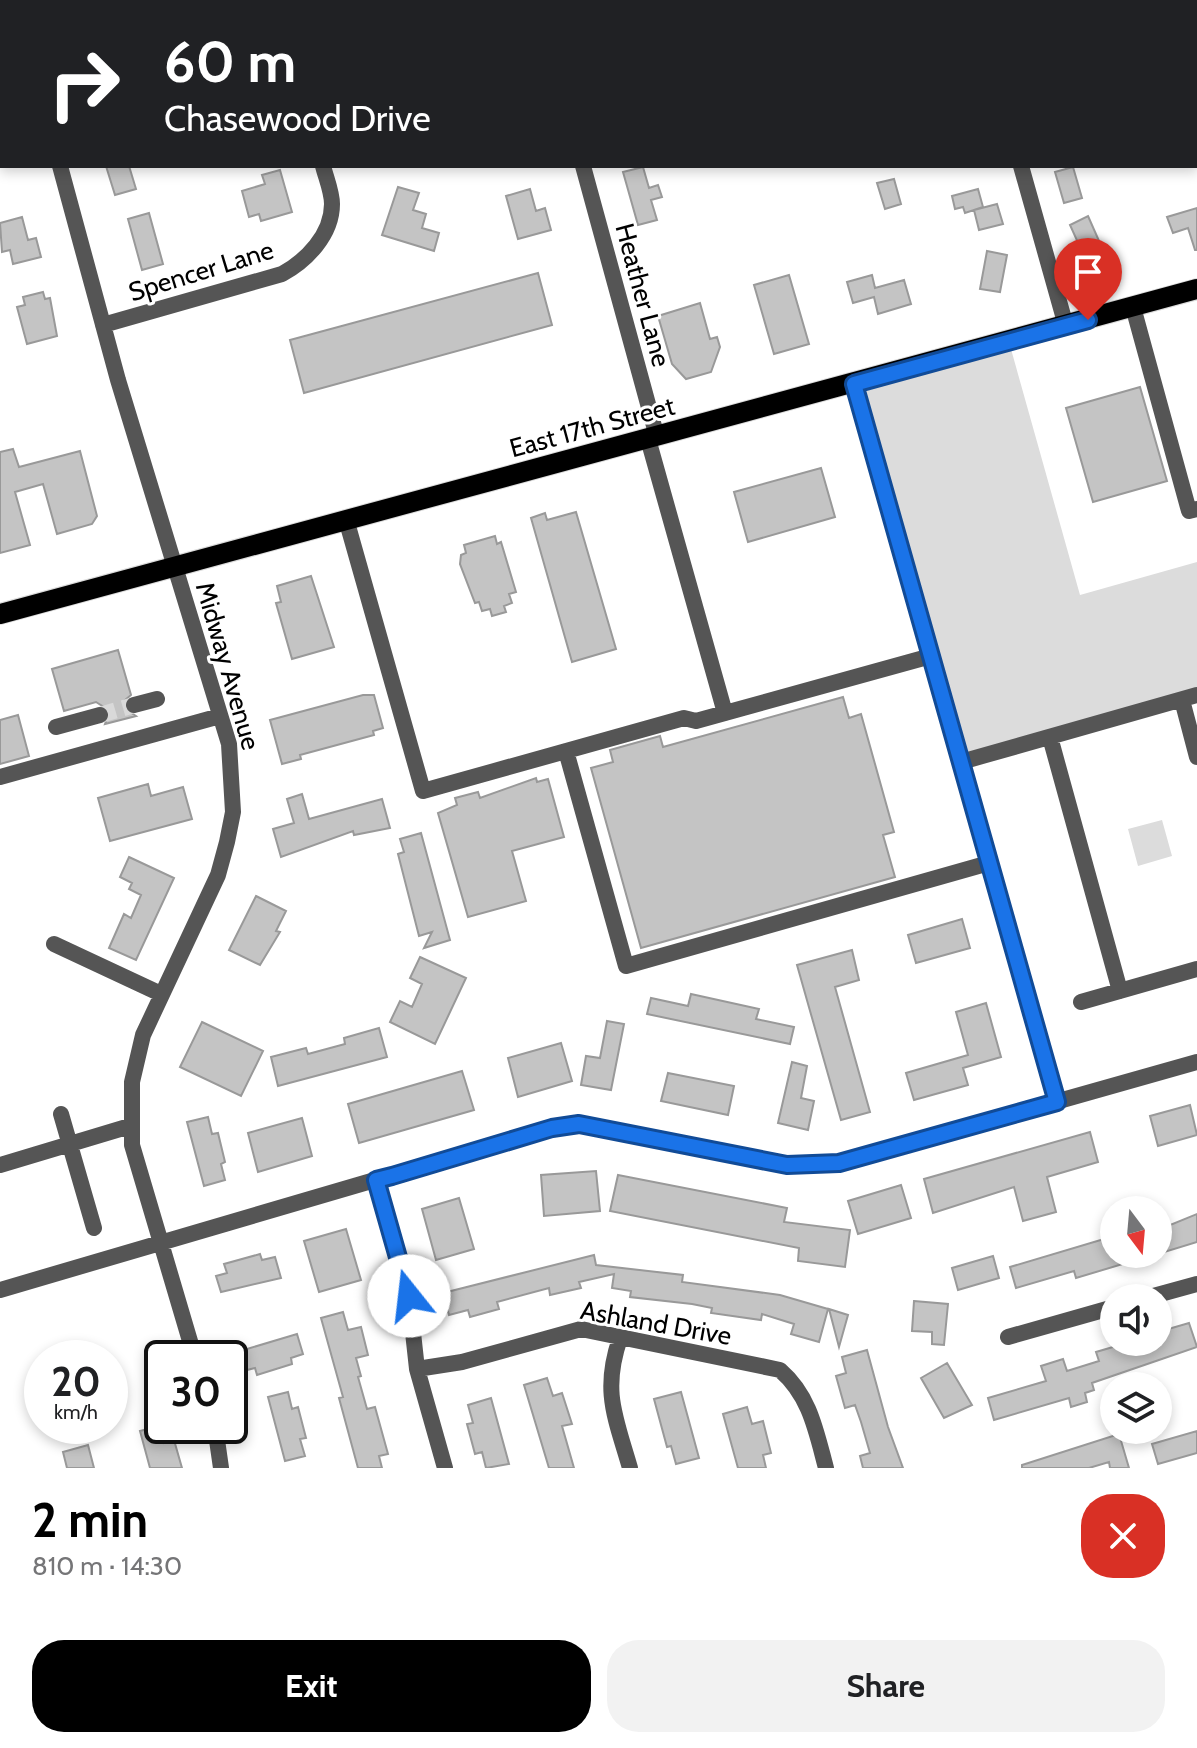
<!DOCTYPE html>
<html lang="en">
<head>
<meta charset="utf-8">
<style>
	body { margin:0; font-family:Cabin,sans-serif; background:#f2f2f2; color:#202124; height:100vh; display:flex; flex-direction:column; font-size:30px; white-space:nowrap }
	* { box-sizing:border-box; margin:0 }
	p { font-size:26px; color:#757577 }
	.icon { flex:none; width:44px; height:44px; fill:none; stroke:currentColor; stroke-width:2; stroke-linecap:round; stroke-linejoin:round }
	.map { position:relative; height:1468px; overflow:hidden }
	.details { display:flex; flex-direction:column; background:#fff; flex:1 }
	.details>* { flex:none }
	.hud { position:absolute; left:0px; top:0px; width:1198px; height:168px; box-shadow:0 4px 12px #0003; background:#202124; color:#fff; overflow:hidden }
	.needle { width:52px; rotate:164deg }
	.tools { position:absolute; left:1100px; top:1196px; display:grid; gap:16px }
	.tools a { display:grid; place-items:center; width:72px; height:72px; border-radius:50%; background:#fff; box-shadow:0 4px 12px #0003; font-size:40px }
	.speed { position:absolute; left:24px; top:1340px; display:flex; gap:16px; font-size:40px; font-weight:700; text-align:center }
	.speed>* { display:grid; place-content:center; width:104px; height:104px; border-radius:50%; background:#fff; box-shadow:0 4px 12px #0003; line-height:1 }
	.speed small { font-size:20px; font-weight:400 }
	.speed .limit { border:4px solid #111; border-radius:12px; background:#fff; color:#111 }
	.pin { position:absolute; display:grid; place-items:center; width:68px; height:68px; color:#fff; margin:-82px -34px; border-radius:50% 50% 50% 0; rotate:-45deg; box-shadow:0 0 8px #0007 }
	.pin .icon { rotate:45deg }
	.me { position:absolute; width:88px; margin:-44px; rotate:344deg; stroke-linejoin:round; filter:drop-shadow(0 0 6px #0008) }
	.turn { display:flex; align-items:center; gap:28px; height:168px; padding:0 32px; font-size:36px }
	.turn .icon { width:104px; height:104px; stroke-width:2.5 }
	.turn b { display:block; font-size:56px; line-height:68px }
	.round { display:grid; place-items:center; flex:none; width:84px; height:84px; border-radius:32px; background:#f2f2f2 }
	.head { display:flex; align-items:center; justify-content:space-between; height:136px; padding:0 32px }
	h1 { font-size:48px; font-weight:800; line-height:60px; color:#000 }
	.primary-button { display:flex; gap:16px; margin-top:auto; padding:16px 32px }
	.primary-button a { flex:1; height:92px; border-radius:32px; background:#000; color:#fff; font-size:32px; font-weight:800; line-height:92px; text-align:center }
	.primary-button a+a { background:#f2f2f2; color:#202124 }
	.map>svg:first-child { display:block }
	.green { fill:#dcdcdc }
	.building { fill:#c4c4c4; stroke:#999; stroke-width:2 }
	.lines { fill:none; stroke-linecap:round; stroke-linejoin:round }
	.minor-tunnel { stroke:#d9d9d9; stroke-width:16; stroke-dasharray:16 8; stroke-linecap:butt }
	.major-casing { stroke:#dbdbdb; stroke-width:22 }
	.minor { stroke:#555; stroke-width:16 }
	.major { stroke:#000; stroke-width:20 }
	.route-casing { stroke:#114b97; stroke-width:20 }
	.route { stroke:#1a73e8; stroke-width:14 }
	.labels { text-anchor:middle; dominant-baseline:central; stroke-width:6; stroke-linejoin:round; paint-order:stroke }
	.street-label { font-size:26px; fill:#000; stroke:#fff }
</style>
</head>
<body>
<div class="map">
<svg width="1197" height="1468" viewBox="0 0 1197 1468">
	<rect width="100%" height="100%" fill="#fff"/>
	<path class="green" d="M1009,342L1080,595L1197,562V695L961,762L854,384Z
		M1162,820L1172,856L1138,866L1128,829Z"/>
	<path class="building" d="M106,166H129L136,189L115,195Z
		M643,167L649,188L658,185L662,197L651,200L657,220L638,225L623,172Z
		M1073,167L1082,198L1064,203L1055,172Z
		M280,170L292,212L261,221L259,214L249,217L242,191L265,184L262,175Z
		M894,179L901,204L885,209L877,183Z
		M398,187L419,193L413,210L426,214L422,228L439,233L434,251L382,235Z
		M530,189L536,211L545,208L551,230L518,239L506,196Z
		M978,189L983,207L965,213L963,207L955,209L952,196Z
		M997,204L1003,224L979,230L974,210Z
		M1197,208V250H1195L1188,228L1173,233L1167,217Z
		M149,213L163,264L142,270L128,219Z
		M1088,216L1107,259L1089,267L1070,225Z
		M22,217L28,240L36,238L41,257L13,264L10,250L2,252L0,223Z
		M987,251L1007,255L1000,292L980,289Z
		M538,273L552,325L304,393L290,340Z
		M789,275L809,344L774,354L754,285Z
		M872,275L875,288L904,280L911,304L878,314L874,297L853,303L847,282Z
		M43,292L45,299L50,298L57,336L27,344L17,307L25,305L23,297Z
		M700,303L710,339L717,337L720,347L711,372L686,379L672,364L658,316Z
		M1140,387L1167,481L1093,502L1066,408Z
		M13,449L19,467L80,451L97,516L92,524L57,534L43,484L15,492L30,545L0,553V452Z
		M821,468L835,517L748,542L734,492Z
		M576,512L616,649L572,662L531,518L545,513L547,520Z
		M495,536L497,544L501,542L516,592L509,594L512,603L504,606L506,612L492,616L490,609L482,611L479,602L475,603L460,564L461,555L466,553L464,545Z
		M311,576L334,647L292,659L276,603L281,602L277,586Z
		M118,650L131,695L124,701V708L136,716L105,724L110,711L96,702L64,711L52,669Z
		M363,695H374L383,728L373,731L374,735L300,755L301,759L282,764L270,720Z
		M843,697L849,718L861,714L894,832L883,835L895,877L641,948L591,768L613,762L610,750L660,736L663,747Z
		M18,715L29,756L0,764V720Z
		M536,778L537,782L548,779L564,837L512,851L526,901L468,917L438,813L457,805L455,798L478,792L480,798Z
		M148,784L151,796L183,787L192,819L110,841L98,798Z
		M302,794L309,819L382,799L390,828L354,835L353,831L281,857L273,829L294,823L287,799Z
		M421,833L450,940L424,948L432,932L419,936L398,854L404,852L400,839Z
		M129,857L174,878L136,960L109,948L124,914L131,918L141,895L129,889L132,883L120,877Z
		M256,896L286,911L276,931L280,932L260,965L229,950Z
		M962,919L970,948L916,963L908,935Z
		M852,950L859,980L835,987L870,1112L841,1120L797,965Z
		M420,957L466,978L435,1044L390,1022L400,1001L412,1007L422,984L410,978Z
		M691,994L759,1009L756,1019L794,1027L790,1044L647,1014L651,998L688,1006Z
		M986,1003L1001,1057L963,1068L968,1085L914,1100L906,1073L968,1055L956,1012Z
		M607,1021L624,1024L611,1090L581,1085L586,1056L600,1058Z
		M202,1022L263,1051L241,1096L180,1067Z
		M379,1028L387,1057L278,1086L271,1057L306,1048L308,1054L345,1044L344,1038Z
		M561,1043L572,1081L518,1097L508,1058Z
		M792,1062L807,1066L801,1098L814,1101L808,1130L778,1123Z
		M462,1071L474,1110L359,1143L348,1104Z
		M668,1073L734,1086L728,1115L661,1101Z
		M1190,1105L1197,1135L1158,1146L1150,1116Z
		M208,1117L212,1134L218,1133L225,1162L221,1164L225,1180L204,1186L187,1122Z
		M302,1118L312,1156L258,1172L248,1133Z
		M1090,1132L1098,1162L1047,1177L1056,1212L1023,1221L1014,1187L933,1213L924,1179Z
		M596,1171L600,1211L544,1216L541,1175Z
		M618,1175L787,1208L784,1222L850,1230L845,1267L798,1261L799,1248L610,1211Z
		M901,1185L911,1218L858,1234L848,1201Z
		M459,1198L474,1249L436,1260L422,1209Z
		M1197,1214V1242L1158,1254V1230Z
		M346,1229L361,1280L319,1292L304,1241Z
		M1104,1239L1109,1254H1146V1257L1076,1278L1074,1271L1016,1288L1010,1267Z
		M260,1254L262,1260L275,1257L281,1278L221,1292L216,1276L227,1273L224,1264Z
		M594,1255L596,1265L683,1275L682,1282L780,1295L828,1309L819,1342L791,1334L794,1324L762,1314L761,1320L711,1313L712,1308L692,1304L630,1297L631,1291L612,1288L614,1274L579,1282L581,1288L550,1295L549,1288L497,1302L499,1309L470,1317L468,1310L449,1315L443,1293Z
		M993,1256L999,1278L958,1290L952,1268Z
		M914,1301L948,1304L944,1345L932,1344V1332L912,1331Z
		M829,1309L848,1315L839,1347Z
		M343,1312L348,1330L361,1327L368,1355L356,1358L361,1376L358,1377L367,1409L375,1407L388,1454L379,1456L382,1468H358L339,1398L343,1397L321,1318Z
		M1189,1323L1197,1347L1092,1383L1094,1390L1085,1393L1087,1402L1071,1407L1069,1398L994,1420L988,1398L1046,1381L1041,1366L1063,1359L1067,1371L1099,1361L1096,1352L1130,1342H1158V1332Z
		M297,1334L303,1354L291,1358L292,1364L257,1375L255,1368L243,1371L237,1352Z
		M867,1350L888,1427L903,1468H863L860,1456L870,1453L861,1422L855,1405L845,1408L836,1376L846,1373L842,1357Z
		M947,1363L972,1405L944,1418L921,1378Z
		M547,1378L553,1396L562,1393L572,1424L562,1426L574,1468H549L524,1385Z
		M288,1392L292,1409L298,1407L306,1438L300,1439L305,1456L285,1461L268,1397Z
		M681,1392L699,1458L676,1464L671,1446L667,1447L654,1399Z
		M491,1398L509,1464L486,1468L482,1452L475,1454L467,1424L473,1423L468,1405Z
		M747,1407L752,1424L763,1421L771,1453L763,1455L766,1468H738L723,1414Z
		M159,1426L164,1443L174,1440L182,1468H150L140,1431Z
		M1197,1431V1453L1158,1464L1152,1444Z
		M1119,1434L1129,1468H1110L1109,1462L1089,1468H1022V1465Z
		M88,1445L94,1468H67L63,1452Z"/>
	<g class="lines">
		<path class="minor-tunnel" d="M100,715L134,705"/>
		<defs>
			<path id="major" d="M0,614L1197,289"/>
		</defs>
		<use href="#major" class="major-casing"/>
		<path class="minor" d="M16,0V2
			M278,0V2
			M535,0L536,2
			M973,0L974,2
			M1196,12H1197
			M60,166L118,380L229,744L233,812L227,842L218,875L143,1035L132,1082V1145L195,1358
			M583,166L657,437
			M1021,166L1066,326
			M1133,307L1189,511L1197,509
			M103,325L282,274C306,261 332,235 332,204C332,192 326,178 323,166
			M854,384L1057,1102
			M648,439L725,713
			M346,519L423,791L684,718L696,721L931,656
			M1182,700L1197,757
			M134,705L157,699
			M56,727L100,715
			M1050,737L1120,991
			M566,751L626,966L989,863
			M961,762L1197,695
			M0,777L220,716
			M54,944L161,994
			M1081,1002L1197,969
			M61,1114L94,1228
			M0,1165L130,1126
			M376,1180L409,1296L417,1369L445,1468
			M0,1290L552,1128L579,1124L787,1165L839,1163L1197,1062
			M1146,1298L1197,1284
			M1008,1337L1114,1307
			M620,1338C602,1391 615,1416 630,1468
			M417,1369L462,1362L581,1329L780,1370C810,1396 816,1431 826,1468
			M215,1426L221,1468"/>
		<use href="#major" class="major"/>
	</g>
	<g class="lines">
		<defs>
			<path id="route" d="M409,1296L376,1180L392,1176L552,1128L579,1124L787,1165L839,1163L1057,1102L854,384L1088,320"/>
		</defs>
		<use href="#route" class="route-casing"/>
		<use href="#route" class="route"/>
	</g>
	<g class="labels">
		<g class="street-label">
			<text transform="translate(201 271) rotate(-17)">Spencer Lane</text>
			<text transform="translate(643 295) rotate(75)">Heather Lane</text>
			<text transform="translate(592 427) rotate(-15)">East 17th Street</text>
			<text transform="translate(228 666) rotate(74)">Midway Avenue</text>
			<text transform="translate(656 1323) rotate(10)">Ashland Drive</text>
		</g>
	</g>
</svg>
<div class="tools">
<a><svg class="needle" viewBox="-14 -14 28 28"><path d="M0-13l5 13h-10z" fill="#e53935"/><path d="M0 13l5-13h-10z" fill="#757577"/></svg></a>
<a><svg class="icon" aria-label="sound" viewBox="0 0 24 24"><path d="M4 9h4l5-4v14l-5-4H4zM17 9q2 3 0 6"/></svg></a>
<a><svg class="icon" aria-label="layers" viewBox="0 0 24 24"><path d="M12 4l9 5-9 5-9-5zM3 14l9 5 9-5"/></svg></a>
</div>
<div class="speed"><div>20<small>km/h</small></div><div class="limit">30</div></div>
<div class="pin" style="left:1088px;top:320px;background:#d93025"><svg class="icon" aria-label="arrive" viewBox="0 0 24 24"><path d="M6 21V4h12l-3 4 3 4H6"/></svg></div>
<svg class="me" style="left:409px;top:1296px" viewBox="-20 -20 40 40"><circle r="19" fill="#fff"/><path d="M0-13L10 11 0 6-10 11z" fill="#1a73e8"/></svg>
<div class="hud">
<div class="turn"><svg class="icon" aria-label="right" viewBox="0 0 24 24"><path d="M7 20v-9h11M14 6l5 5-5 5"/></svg><div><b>60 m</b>Chasewood Drive</div></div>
</div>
</div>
<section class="details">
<div class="head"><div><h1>2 min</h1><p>810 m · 14:30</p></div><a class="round" style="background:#d93025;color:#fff"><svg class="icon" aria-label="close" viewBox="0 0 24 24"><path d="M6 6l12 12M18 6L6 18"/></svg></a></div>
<div class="primary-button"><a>Exit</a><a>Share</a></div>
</section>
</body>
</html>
